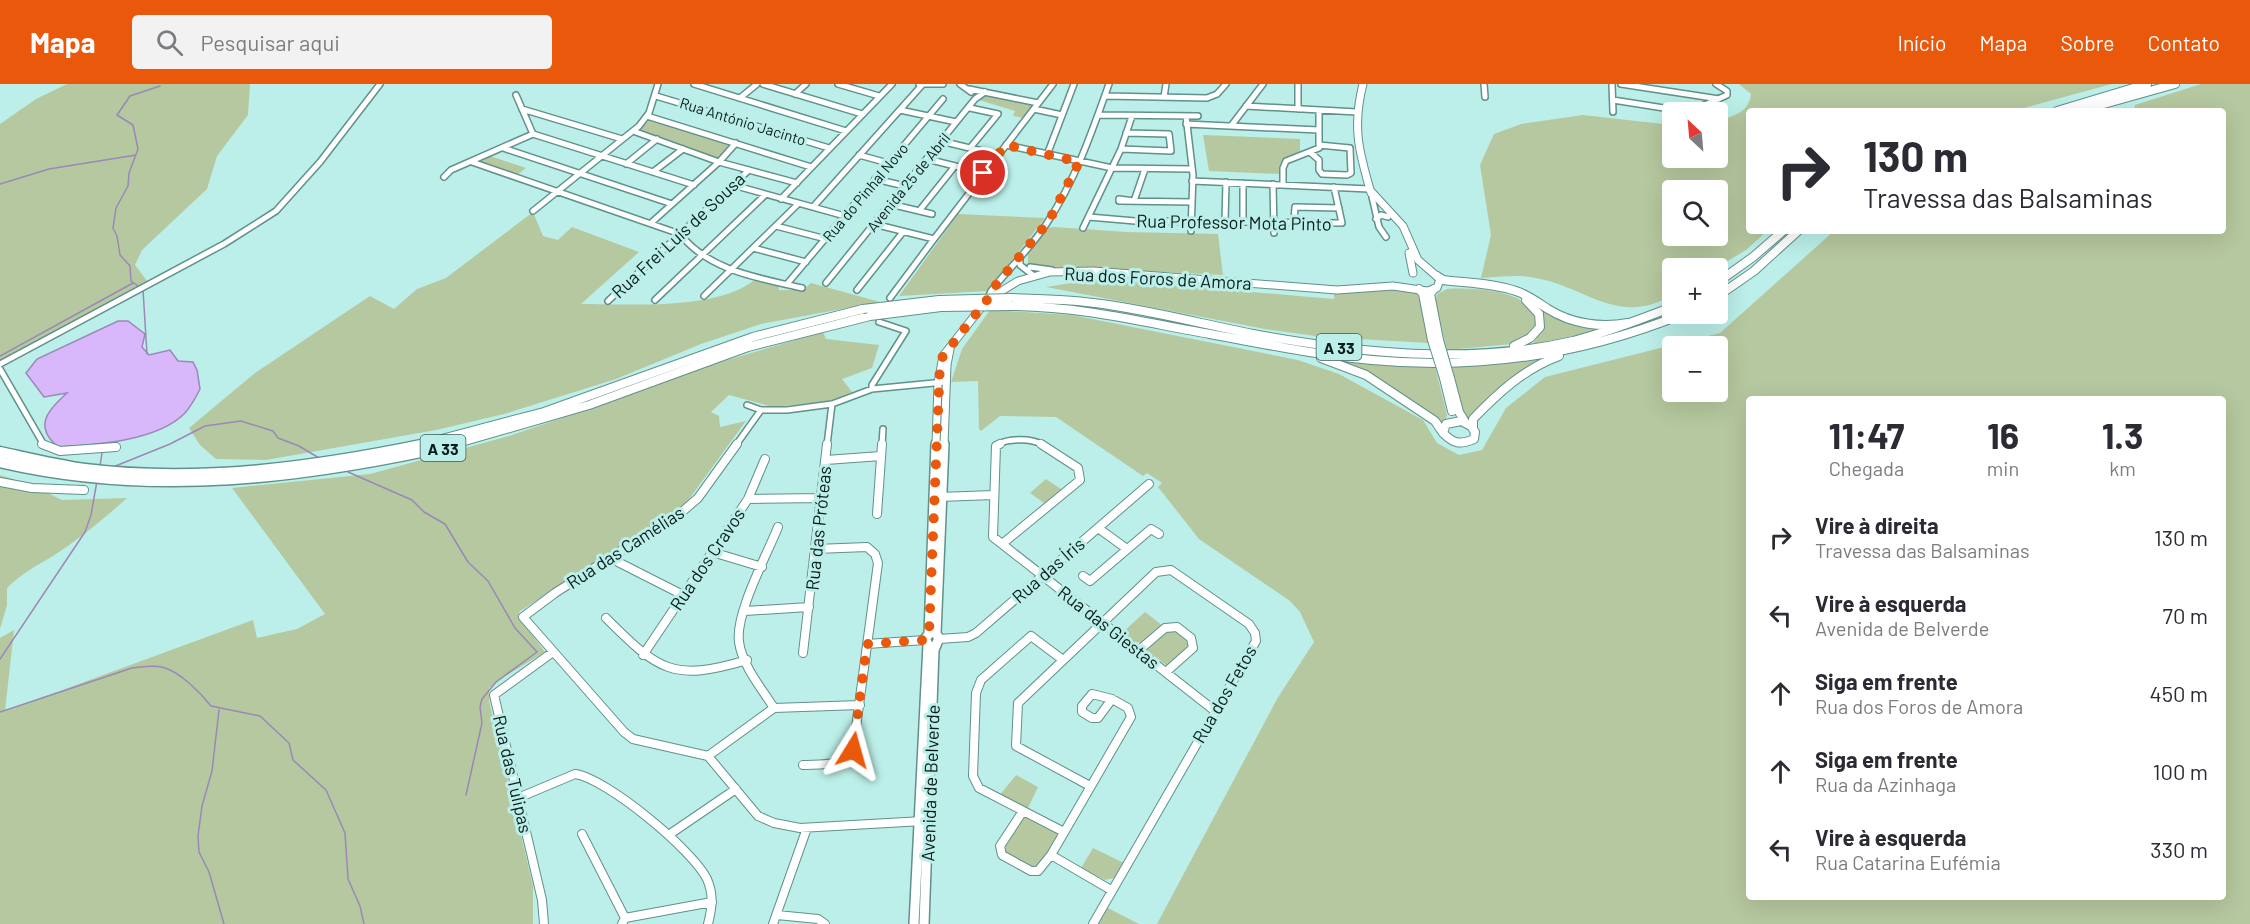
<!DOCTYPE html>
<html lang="pt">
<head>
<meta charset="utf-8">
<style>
	body { margin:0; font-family:Barlow,sans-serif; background:#f2f2f3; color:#2b2b33; height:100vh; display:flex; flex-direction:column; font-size:22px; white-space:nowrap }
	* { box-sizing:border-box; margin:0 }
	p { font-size:20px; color:#7c7c81 }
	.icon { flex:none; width:33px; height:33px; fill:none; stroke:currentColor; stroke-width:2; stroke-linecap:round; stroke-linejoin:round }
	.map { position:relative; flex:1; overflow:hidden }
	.side { position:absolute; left:1746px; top:312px; width:480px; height:504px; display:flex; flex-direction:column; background:#fff; border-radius:6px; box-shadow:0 6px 24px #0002 }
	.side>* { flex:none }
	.banner { position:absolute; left:1746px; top:24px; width:480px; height:126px; border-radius:6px; box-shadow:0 6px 24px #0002; background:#fff; color:#2b2b33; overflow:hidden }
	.needle { width:39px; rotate:334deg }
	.controls { position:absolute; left:1662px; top:18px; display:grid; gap:12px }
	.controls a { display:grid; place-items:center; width:66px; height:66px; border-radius:6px; background:#fff; box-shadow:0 6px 24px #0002; font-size:30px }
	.pin { position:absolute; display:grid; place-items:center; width:51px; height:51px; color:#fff; margin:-26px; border:3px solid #fff; border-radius:50%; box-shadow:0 2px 6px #0007 }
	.me { position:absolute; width:66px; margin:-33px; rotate:8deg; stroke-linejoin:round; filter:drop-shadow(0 0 4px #0008) }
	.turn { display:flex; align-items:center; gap:21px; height:126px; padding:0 18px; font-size:27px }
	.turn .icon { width:78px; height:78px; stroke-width:2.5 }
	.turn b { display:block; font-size:42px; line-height:51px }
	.eta { display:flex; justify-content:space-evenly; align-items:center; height:102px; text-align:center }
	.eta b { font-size:36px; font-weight:700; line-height:42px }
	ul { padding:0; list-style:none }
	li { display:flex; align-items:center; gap:18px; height:78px; padding:0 18px }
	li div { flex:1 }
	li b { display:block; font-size:22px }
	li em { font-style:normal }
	header { display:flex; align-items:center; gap:36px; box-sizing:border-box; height:84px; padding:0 30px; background:#ea580c; color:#fff }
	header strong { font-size:28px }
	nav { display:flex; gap:33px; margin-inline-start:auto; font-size:21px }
	.search { width:420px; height:54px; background:#f2f2f3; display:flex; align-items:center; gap:15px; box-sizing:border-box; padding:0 21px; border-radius:6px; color:#7c7c81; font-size:22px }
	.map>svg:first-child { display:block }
	.green { fill:#b6c89f; fill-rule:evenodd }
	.water { fill:#d9b7fb; stroke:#9a88b8; stroke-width:1.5 }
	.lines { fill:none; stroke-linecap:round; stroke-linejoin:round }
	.stream { stroke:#9a88b8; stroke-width:1.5 }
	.minor-far1-casing { stroke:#60918b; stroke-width:8 }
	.minor-casing { stroke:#60918b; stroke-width:10 }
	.major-far1-casing { stroke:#60918b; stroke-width:9 }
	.major-casing { stroke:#60918b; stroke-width:12 }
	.highway-far1-casing { stroke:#60918b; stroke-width:10 }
	.highway-casing { stroke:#60918b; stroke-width:13 }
	.minor-far1 { stroke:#fff; stroke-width:5 }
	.minor { stroke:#fff; stroke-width:8 }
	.major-far1 { stroke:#fff; stroke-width:7 }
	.major { stroke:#fff; stroke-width:9 }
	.highway-far1 { stroke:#fff; stroke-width:8 }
	.highway { stroke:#fff; stroke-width:10 }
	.highway-bridge-casing { stroke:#60918b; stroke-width:10; stroke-linecap:butt }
	.highway-bridge { stroke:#fff; stroke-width:8 }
	.route { stroke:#ea580c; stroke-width:10; stroke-dasharray:0 18 }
	.labels { text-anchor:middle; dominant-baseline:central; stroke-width:6; stroke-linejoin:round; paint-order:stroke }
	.far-street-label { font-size:15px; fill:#081c1a; stroke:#bcefe9 }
	.shield { fill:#bcefe9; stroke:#3e5b58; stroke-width:1.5 }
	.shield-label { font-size:16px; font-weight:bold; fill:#081c1a }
	.street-label { font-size:18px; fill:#081c1a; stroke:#bcefe9 }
</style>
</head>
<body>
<header>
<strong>Mapa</strong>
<div class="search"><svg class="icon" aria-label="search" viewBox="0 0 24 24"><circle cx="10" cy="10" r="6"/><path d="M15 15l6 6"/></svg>Pesquisar aqui</div>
<nav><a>Início</a><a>Mapa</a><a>Sobre</a><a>Contato</a></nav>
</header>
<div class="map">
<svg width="2250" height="840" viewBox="0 0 2250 840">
	<rect width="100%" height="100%" fill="#bcefe9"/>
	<path class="green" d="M67,0H250L248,31L217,72L207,105L142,166L135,181L147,197L0,276V40L36,15Z
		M1739,0H2112L2013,27H1749V147H1767L1746,166L1716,184H1672V211C1619,243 1586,203 1536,194C1518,190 1499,193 1481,194L1491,151L1480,81L1494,50L1521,40L1583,31L1672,41V74H1718V37C1733,32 1749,29 1751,10ZM1672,106H1718V152H1672Z
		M2201,0H2250V840H1157L1277,615L1314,558L1300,528L1290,517L1199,455L1158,403L1162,399L1147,389L1143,392L1056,333L1000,332L981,347L979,345L978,297L951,298L962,265L990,226L1072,231L1298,276L1339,290L1423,336L1437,359L1459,371L1482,366L1506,324L1545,293L1720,249L1834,147H2223V27H2134L2135,21ZM1672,262H1718V308H1672ZM1749,315H2223V813H1749Z
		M986,10L1032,20L1034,22L1025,34L1013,32L1015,27L979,16Z
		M651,35L731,60L719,75L638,47Z
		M1203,51L1300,55V70L1284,76L1279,90L1209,87Z
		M490,72L526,84L517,91L481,78Z
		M533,128L543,152L558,156L572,143L639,168L581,220C629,220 720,227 757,194L779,201V206H803L811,199L880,218L761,240L701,260L616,295L504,330L436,346L266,376L216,375L200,361L189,344L255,289L370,212L394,225L417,205L446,194Z
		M958,130L1045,134L988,207L899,212Z
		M1054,143L1126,148L1218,150L1223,191L1033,182L1028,179V168L1048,144Z
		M1097,195L1334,215V207L1366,208L1401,203L1413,206L1420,213L1429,259L1323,253L1265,245L1046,203Z
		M1447,205C1471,203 1549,206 1535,248L1512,260L1447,266L1435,218L1437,210Z
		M1534,220L1607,245L1533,260C1541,245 1552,238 1534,220Z
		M823,248L826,255L879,261L872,284L842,295L852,308L830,317L773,323L729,311L711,328L719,332L720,343L746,337L684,422L520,527L518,532L545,568L504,593L489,604V617L533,802V840H0V554L14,546L5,627L253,536L257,554L297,545L325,530L232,404L370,390L509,352L594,323L676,291Z
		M1540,275L1541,277C1514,291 1488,312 1469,337L1465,334L1452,283Z
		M1342,277L1435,282L1447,331L1446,335L1439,339Z
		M0,391L29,400L62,416L127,414C104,435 79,455 53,472C36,482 21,490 7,504V521L0,545Z
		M1046,395L1064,407L1047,421L1030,409Z
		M1145,528L1163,542L1143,558L1135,559L1123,548Z
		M1176,546L1186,555L1188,563L1167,582L1145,565L1165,548Z
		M1016,691L1038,703L1027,726L999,712Z
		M1025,732L1057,746L1059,750L1041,781L1035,783L1007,771L1003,766L1022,734Z
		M1093,764L1124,779L1114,794L1105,796L1081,784Z
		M1106,823L1139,840H1097Z"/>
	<path class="water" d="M118,237H128L145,250L142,263L149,271L170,266L178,277L193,278L197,286L200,305C196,313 191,322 185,329C158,357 95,361 58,363C33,342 48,326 67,309L44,313L26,289L37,275Z"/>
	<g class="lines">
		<path class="stream" d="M0,100L49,85L136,71
			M138,202L131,197L130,182L120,171L117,152L113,144L116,124L128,102L129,89L138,65L133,41L117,31L130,12L160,2
			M143,206L147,270
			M0,272L133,199
			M100,382L102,369
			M113,383L170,360L205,342L241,337L273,347L278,354L299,362L319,374
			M348,388L412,416L424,428L445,440L468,478L488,497L515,544L537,568L496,598L482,615L480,623L482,639L466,711
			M0,575L85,448L91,431L97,397
			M219,626L212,687L202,722L198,752L199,768L209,788L224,840
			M0,628L132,584C142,583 152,581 162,583C179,587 200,608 211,622L260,632L289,659L293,676L326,706L345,749L348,795L360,822L364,840"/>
		<defs>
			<path id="minor-far1" d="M694,0L846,47
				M763,0L862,30
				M838,0L879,12
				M919,0H943
				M960,0L971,8
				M1298,0V25
				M1484,0L1485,13
				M1612,0L1613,28
				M1621,0L1719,15
				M969,5L1038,19
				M795,10L806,0
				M516,11L533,50
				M656,12L829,64
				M1105,12L1207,14L1217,10L1226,0
				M1164,13L1166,0
				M740,14L757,0
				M1613,16L1689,28L1727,11V7L1716,0
				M1246,22L1357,28
				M970,24L998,30L970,64
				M522,25L622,55
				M1034,25L1062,31
				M900,26L956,38
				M1319,26V62
				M1099,31L1198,32
				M647,32L811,83
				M1186,32L1193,91L1191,147
				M1186,40L1319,46
				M1231,42L1263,0
				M633,47L719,78L797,99
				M533,50L694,101
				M941,57L998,71
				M1006,61L1112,84L1192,85
				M503,64L672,120
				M1121,65L1171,67L1169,50L1126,49
				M1311,69L1319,76V86L1322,90L1347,91L1351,89L1350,64L1319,61
				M859,71L888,79
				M1047,71L1074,0
				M927,75L983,89
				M472,78L680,150C709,187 759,194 802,204
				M626,80L657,55
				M653,88L683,65
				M444,93L451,86L533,50
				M875,95L905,102
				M1192,97L1369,105
				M1243,99V137
				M1273,100L1274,149
				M733,101L845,132
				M1283,101V84L1286,77L1319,64
				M1372,113L1379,143L1386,153
				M781,115L892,0
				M1134,117L1119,115V117L1192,118
				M1134,117L1145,85
				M890,120L932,130
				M814,122L922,1
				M533,127L639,42L649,29L658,0
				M919,127L955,82
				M1089,133L1135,137L1342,139L1334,103
				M1376,135L1381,131L1388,133
				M1225,137L1226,98
				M1294,138L1295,123L1339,124
				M651,139L719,78L736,59
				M874,140L934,155L890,214
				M776,142L826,155
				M1083,144L1121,65L1132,32
				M934,155L1053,0
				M753,164L806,178
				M1020,172V181L1034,192
				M1030,183L1052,186
				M826,199L975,15L985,8
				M787,200L943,15
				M857,206L903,148
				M704,212L798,120
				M655,216L765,111
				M987,216L991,207C1009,184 1031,164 1047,139C1075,97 1092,48 1109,0
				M608,217L749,86
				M0,280L224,160L276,127L320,78L380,0
				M0,285L44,361
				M872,305V301L906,247L879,238
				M747,321L761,326H787L832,320L872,305L944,298
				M736,361L761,326
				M827,361L832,320
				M882,361L883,345
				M997,361C1008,354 1032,354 1043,361"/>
			<path id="minor" d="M42,360L60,367L116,363
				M737,360L698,414L683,427L555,509L523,533L624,648L633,655L708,672L758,732L774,739L800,744L923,737
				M1000,360L996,362L993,453L1002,460
				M826,376L881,372
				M0,398L32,404L84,406
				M939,413L994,411
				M748,415L821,414
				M877,430L882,360
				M1098,444L1127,465
				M1002,460L1215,627
				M1002,460L1080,396L1078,384L1041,360
				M712,468L762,483
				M610,474L683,511
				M1083,492L1090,497L1151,445L1159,450
				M745,527L809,523
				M606,534C659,587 673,598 747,576
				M939,555L968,553L976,549L1149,400
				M867,560L925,556
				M1138,567L1165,544L1177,543L1191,554L1193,564L1166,588
				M803,569L827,360
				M643,571L748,415L765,375
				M1063,576L1031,552L981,596L976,609L973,692L979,704L1064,748
				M1092,610L1112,615L1098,634H1092L1082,628V622Z
				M774,624C762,605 742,581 739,558C735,529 767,471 778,443
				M708,672L774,624L860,621
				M803,681C822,680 841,683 853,666L878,479L875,470L867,463L816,465
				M1090,702L1016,662L1018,619L1156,488L1171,486L1249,540L1255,549L1256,557L1093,840
				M518,714L575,690C606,694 693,766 707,795C714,811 712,824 708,840
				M1023,727L1000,762L1002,771L1031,787H1038L1051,771L1131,633L1128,624L1112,615
				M582,750L625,834L622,840
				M670,750L736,705
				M1051,771L1111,806
				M777,831L818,835L825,840
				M625,834L712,818
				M544,840L542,816L494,611L553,568
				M773,840L807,744"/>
			<path id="major-far1" d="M1363,0C1352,43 1359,68 1371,109
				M1409,169L1413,189
				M936,361L938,299L943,272L987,216L1018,197L1050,188L1093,187L1337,206L1393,202L1427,207L1437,204L1440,195L1418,176L1403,142L1369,105
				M944,361L947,281L950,265"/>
			<path id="major" d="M914,840L928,560L925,555L929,550L936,360
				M924,840L934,566L939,554L936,550L944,360"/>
			<path id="highway-far1" d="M2057,27L2147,0
				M2079,27L2175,0
				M1437,192L1443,196C1467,199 1492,199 1516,207C1528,211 1537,218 1548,225C1572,240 1601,244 1628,239
				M1718,198L1753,173L1783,147
				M1419,205L1423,210L1432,256
				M1434,205L1430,210L1439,256
				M1718,212L1754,187L1798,147
				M1011,214C1046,215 1081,216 1115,222C1161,229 1207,241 1253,250C1357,269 1469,281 1573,257C1608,248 1639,236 1672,223
				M1013,222C1084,223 1142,238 1210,250C1264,260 1317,271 1372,276C1478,286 1584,270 1683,230
				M1514,262L1530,254L1540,243L1539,230L1526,216
				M1321,274L1366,291L1435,337L1443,349
				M1444,294L1452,327
				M1450,294L1459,328L1465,338
				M1461,337L1471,342L1475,348L1474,355C1460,361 1454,360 1443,349L1446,340Z
				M1473,344V335C1499,308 1524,285 1559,272
				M419,361L544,328L753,253L863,225
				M451,361L589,321L748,263L870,232"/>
			<path id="highway" d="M0,368C28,374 57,381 85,385C199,399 315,383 426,360
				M0,378C154,414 306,394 458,360"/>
		</defs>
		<use href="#minor-far1" class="minor-far1-casing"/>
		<use href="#minor" class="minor-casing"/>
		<use href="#major-far1" class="major-far1-casing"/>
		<use href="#major" class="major-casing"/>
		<use href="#highway-far1" class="highway-far1-casing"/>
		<use href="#highway" class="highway-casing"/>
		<use href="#minor-far1" class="minor-far1"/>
		<use href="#minor" class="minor"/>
		<use href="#major-far1" class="major-far1"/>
		<use href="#major" class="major"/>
		<use href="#highway-far1" class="highway-far1"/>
		<use href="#highway" class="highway"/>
		<defs>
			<path id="highway-bridge" d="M863,225L939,216L1011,214
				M870,232L941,223L1013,222
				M1432,256L1444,294
				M1439,256L1450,294"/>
		</defs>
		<use href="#highway-bridge" class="highway-bridge-casing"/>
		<use href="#highway-bridge" class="highway-bridge"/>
	</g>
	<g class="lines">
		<path class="route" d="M853,666L867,560L925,556L929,550L940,279L943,272L987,216L991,207L1049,137L1079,78L1006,61L983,89"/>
	</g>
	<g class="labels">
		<g class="far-street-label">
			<text transform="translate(743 37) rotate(17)">Rua António Jacinto</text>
			<text transform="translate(908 98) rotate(-51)">Avenida 25 de Abril</text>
			<text transform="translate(865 108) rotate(-50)">Rua do Pinhal Novo</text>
		</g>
		<g class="shield">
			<rect x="1316.5" y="250" width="45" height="26" rx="4.5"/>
			<rect x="420.5" y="351" width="45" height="26" rx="4.5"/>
		</g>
		<g class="shield-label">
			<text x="1339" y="263">A 33</text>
			<text x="443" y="364">A 33</text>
		</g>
		<g class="street-label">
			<text transform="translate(1234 138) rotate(1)">Rua Professor Mota Pinto</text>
			<text transform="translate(678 151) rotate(-43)">Rua Frei Luís de Sousa</text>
			<text transform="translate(1158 194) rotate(3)">Rua dos Foros de Amora</text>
			<text transform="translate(818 444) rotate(-84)">Rua das Próteas</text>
			<text transform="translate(625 463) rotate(-33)">Rua das Camélias</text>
			<text transform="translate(707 475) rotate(-56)">Rua dos Cravos</text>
			<text transform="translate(1048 486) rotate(-41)">Rua das Íris</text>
			<text transform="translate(1109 543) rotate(38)">Rua das Giestas</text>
			<text transform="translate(1224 610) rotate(-60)">Rua dos Fetos</text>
			<text transform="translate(513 690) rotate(77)">Rua das Tulipas</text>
			<text transform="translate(930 699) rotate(-88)">Avenida de Belverde</text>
		</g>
	</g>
</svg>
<div class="controls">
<a><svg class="needle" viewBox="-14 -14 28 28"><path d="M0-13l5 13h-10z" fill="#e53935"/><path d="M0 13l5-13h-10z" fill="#7c7c81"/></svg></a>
<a><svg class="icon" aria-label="search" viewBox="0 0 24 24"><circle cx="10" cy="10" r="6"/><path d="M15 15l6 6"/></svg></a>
<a>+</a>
<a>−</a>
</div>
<div class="pin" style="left:983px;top:89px;background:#d93025"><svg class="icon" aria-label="arrive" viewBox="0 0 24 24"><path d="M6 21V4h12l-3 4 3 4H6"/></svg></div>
<svg class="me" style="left:853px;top:666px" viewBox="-20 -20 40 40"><path d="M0-17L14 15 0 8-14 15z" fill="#ea580c" stroke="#fff" stroke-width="4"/></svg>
<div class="banner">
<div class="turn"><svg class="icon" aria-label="right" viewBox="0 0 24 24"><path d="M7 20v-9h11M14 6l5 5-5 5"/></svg><div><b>130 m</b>Travessa das Balsaminas</div></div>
</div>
<section class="side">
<div class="eta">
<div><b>11:47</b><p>Chegada</p></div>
<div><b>16</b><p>min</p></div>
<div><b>1.3</b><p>km</p></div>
</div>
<ul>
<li><svg class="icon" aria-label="right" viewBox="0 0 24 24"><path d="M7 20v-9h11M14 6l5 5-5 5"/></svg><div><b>Vire à direita</b><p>Travessa das Balsaminas</p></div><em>130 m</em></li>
<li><svg class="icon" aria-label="left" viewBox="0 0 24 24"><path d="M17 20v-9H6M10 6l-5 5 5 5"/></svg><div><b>Vire à esquerda</b><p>Avenida de Belverde</p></div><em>70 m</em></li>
<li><svg class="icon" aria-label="ahead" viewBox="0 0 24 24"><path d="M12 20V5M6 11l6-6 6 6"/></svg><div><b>Siga em frente</b><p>Rua dos Foros de Amora</p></div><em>450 m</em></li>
<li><svg class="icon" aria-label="ahead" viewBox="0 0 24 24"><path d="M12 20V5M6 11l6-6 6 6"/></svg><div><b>Siga em frente</b><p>Rua da Azinhaga</p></div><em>100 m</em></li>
<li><svg class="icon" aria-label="left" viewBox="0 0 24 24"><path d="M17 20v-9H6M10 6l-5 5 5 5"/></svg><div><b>Vire à esquerda</b><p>Rua Catarina Eufémia</p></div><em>330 m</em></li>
</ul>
</section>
</div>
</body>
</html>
